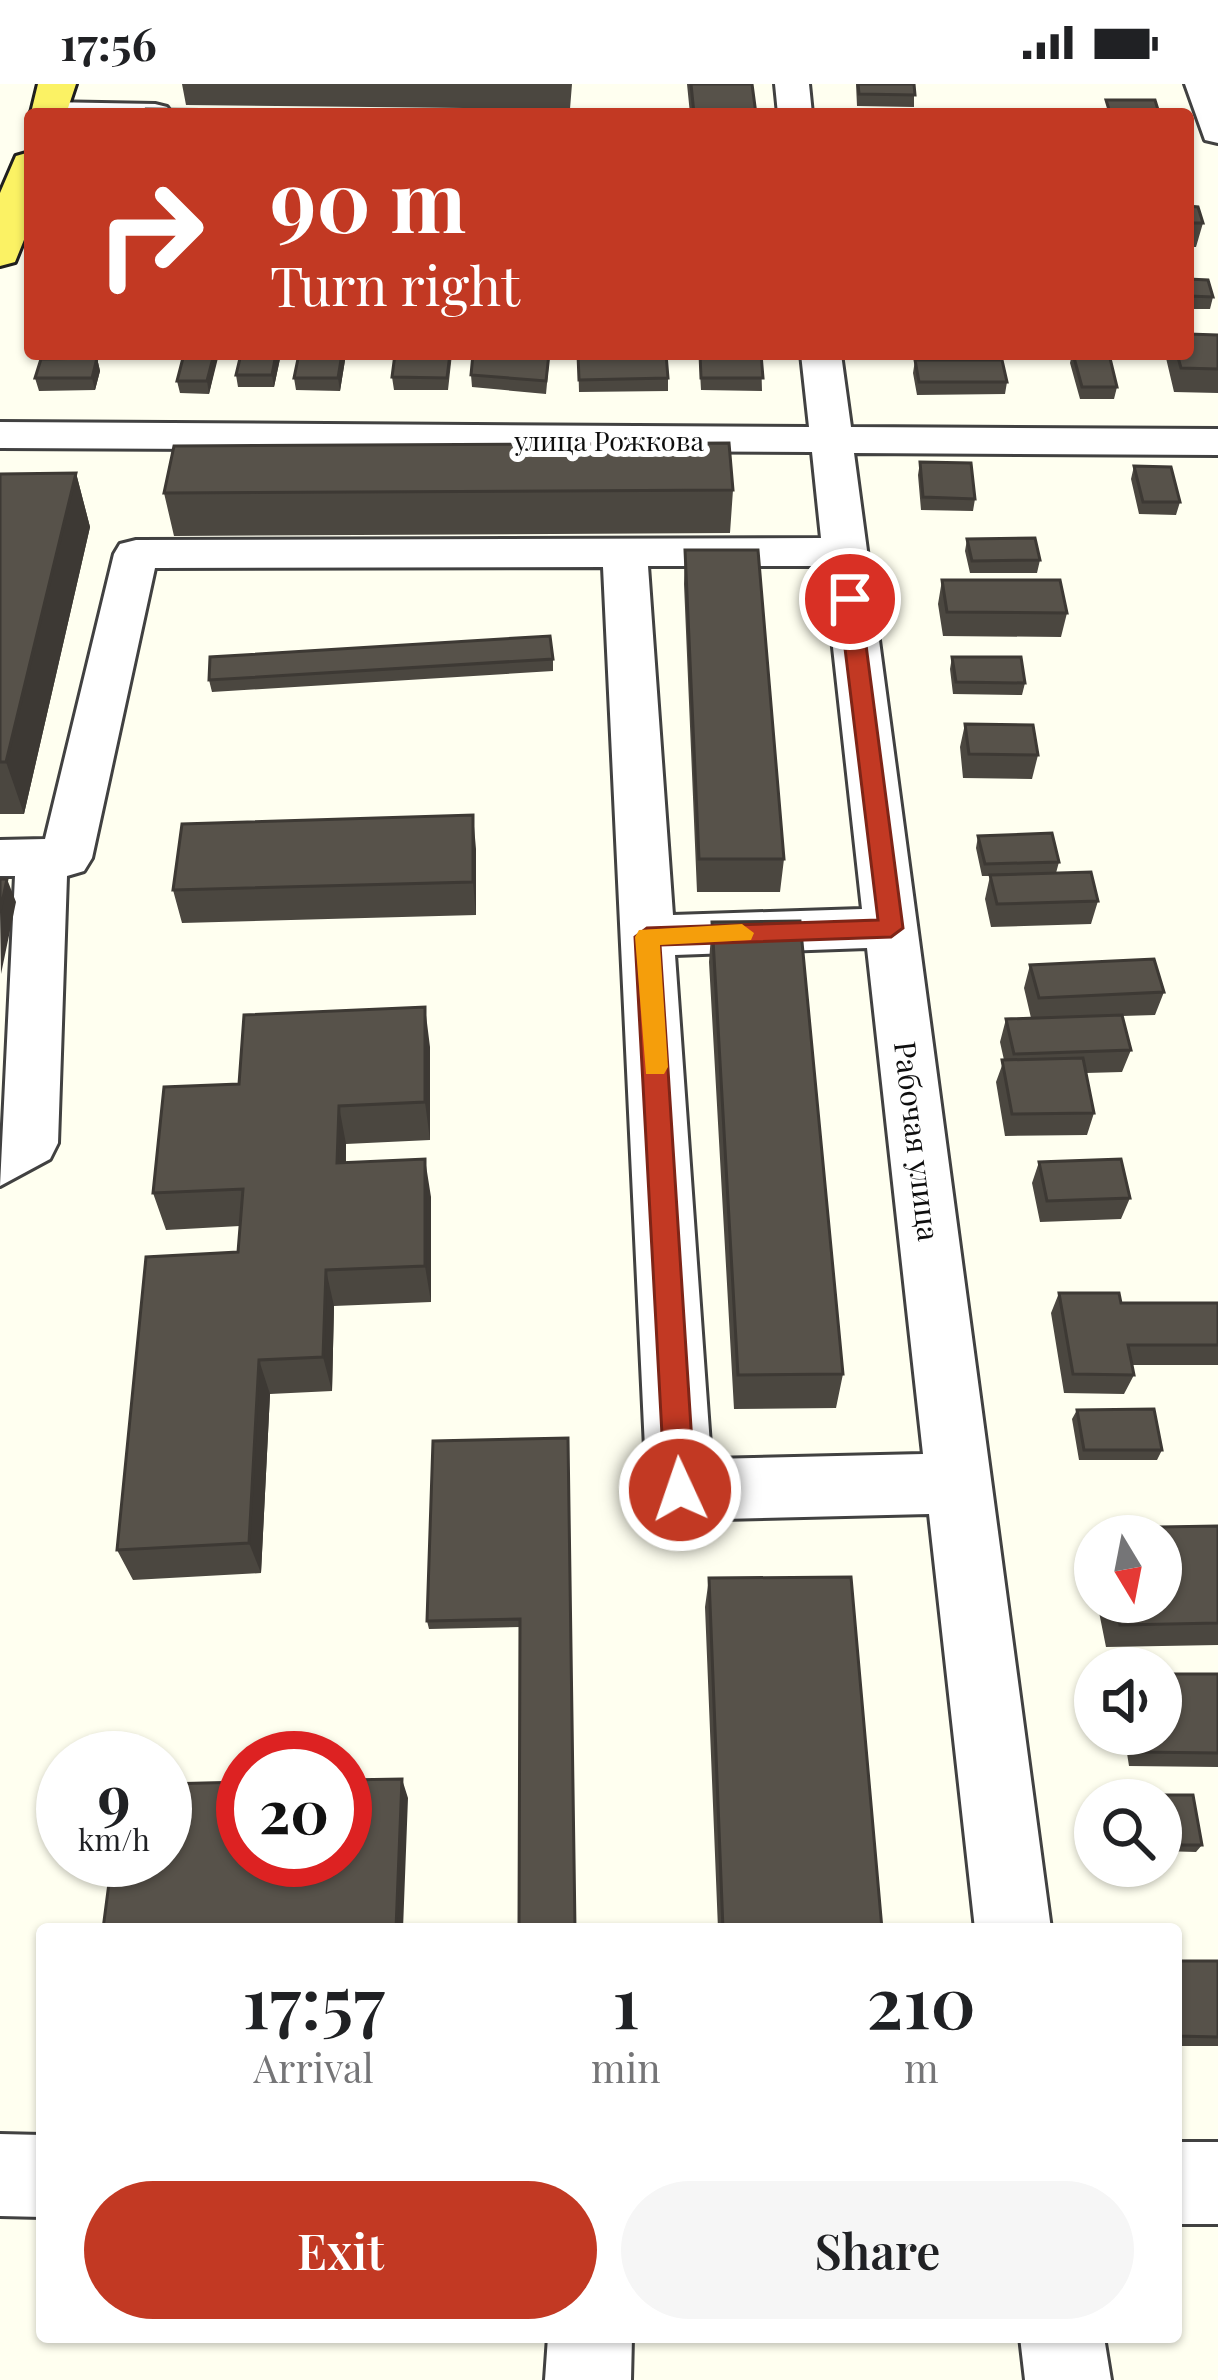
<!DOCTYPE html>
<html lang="en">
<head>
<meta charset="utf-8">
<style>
	body { margin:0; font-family:"Playfair Display",serif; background:#f6f6f6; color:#202124; height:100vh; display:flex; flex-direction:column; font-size:45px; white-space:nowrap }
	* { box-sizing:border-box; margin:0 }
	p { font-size:39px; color:#757577 }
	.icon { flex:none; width:66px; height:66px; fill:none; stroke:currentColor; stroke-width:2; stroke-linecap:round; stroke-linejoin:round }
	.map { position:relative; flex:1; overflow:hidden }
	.panel { position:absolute; left:36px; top:1839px; width:1146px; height:420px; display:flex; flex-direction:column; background:#fff; border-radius:12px; box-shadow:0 3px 9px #0004 }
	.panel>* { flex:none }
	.guide { position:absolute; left:24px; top:24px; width:1170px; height:252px; border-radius:12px; box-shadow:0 3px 9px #0004; background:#c23923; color:#fff; overflow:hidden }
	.needle { width:78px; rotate:170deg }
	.tools { position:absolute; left:1074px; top:1431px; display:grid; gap:24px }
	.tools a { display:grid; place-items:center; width:108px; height:108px; border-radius:50%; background:#fff; box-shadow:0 3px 9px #0004; font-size:60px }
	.speed { position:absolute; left:36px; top:1647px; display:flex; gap:24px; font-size:60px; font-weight:700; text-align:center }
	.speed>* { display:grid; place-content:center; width:156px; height:156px; border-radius:50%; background:#fff; box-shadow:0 3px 9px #0004; line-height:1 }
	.speed small { font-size:30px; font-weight:400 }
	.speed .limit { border:18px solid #d22; background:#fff; color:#111 }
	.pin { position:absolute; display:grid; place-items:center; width:102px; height:102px; color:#fff; margin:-51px; border:6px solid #fff; border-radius:50%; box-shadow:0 3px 12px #0007 }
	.me { position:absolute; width:132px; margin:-66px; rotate:357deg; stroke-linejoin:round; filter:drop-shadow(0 0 9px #0008) }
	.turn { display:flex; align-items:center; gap:42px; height:252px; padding:0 48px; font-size:54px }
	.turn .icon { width:156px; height:156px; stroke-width:2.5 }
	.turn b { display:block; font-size:84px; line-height:102px }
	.eta { display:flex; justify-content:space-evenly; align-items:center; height:204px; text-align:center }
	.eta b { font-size:72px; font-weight:600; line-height:84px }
	.cta { display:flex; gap:24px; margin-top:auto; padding:24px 48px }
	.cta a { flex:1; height:138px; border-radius:72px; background:#c23923; color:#fff; font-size:48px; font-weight:600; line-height:138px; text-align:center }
	.cta a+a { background:#f6f6f6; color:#202124 }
	.status { display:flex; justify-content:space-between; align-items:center; height:84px; padding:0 60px; background:#fff; direction:ltr }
	.status svg { height:33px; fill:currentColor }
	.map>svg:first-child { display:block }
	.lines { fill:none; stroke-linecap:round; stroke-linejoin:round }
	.minor-casing { stroke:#414141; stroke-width:6 }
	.major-casing { stroke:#1f1f1f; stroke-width:6 }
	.minor { fill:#fff; fill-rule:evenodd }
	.major { fill:#fbf264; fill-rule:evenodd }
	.wall { fill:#4b4740 }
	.shaded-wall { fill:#3d3934 }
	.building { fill:#57524a; stroke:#3d3934; stroke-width:3 }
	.route { fill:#c23923; stroke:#7e2517; stroke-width:3 }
	.slow { fill:#f59e0b }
	.labels { text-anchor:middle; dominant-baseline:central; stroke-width:12; stroke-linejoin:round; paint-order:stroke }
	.far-street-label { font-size:27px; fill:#0e0e0e; stroke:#fff }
	.street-label { font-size:30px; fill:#0e0e0e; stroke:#fff }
</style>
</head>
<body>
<div class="status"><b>17:56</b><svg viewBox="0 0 49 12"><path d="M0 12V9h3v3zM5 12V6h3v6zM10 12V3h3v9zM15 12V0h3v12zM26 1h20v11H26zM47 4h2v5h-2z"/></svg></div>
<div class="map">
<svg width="1218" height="2296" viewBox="0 0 1218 2296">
	<rect width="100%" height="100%" fill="#fffff0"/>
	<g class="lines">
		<defs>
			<path id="minor" d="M775,0H809L812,30H778Z
				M1185,0H1218V59L1205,56Z
				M48,18L155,20L167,23L172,30L31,28L36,21Z
				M801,270H841L851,343L1218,345V371L854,369L1051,1845H975L929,1430L680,1436L657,1427L647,1406L603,483L155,484L92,774L84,787L67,792L58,1059L50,1075L0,1102L15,792H0V756L45,755L114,470L120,460L136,456L821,454L812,368L0,364V338L809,343ZM648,482H824L862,825L673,831ZM867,864L923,1370L711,1375L675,871Z
				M0,2050L42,2051V2133L0,2132Z
				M1176,2058H1218V2140H1176Z
				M548,2253H632L631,2296H545Z
				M1020,2253H1104L1111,2296H1025Z"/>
			<path id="major" d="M38,0H76L66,30L30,33Z
				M30,68V141L15,178L0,182V109L16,72Z"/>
		</defs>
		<use href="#minor" class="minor-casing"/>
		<use href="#major" class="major-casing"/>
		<use href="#minor" class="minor"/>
		<use href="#major" class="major"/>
	</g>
	<path class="wall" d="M182,0H572L570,25L186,21Z
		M687,0H752L756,30H690Z
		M856,0H914V23L857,22Z
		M1188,122L1203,139L1196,163H1188Z
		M1188,195L1213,213L1210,225H1188Z
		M1218,251V309L1174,308L1166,274L1167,270H1188Z
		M184,270H218L209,310L180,309L177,297Z
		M281,270L274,303H238L236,291Z
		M299,270H346L340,307L296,306L294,294Z
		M395,270H452L448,306H394L392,293Z
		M578,270L668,294V307L579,308Z
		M699,270H761L762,307L701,306Z
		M1072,270H1109L1117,303L1114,315H1080L1070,279Z
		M97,274L100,287L95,306L39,307L35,294Z
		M915,276L1007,298L1005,310L917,311L913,289Z
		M549,278L546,310L472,303L471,291Z
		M920,378L975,415L973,427L921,426L918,391Z
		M1134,382L1180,418L1176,431L1139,430L1131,395Z
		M76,389L90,443L24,730H0V390Z
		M733,406L730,449L174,452L164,409Z
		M967,455L1040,476L1037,489H970L965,467Z
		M685,466L784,775L780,808H697L684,500Z
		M942,496L1067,529L1061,553L943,552L938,520Z
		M952,573L1025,599L1022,611L953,610L950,585Z
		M553,575V587L212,608L209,596Z
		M965,640L1038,671L1032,695L963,694L960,663Z
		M978,752L1059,778L1056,789L1098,817L1091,840L991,843L985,815L990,792H982L976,764Z
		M476,765V831L182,839L173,806Z
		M712,838L843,1290L836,1324L734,1325L709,878Z
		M1030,881L1164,908L1155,931L1122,932L1131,966L1122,988L1086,989L1094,1029L1087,1051L1005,1052L996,998L1004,976L1000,958L1006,935L1031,934L1024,904Z
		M430,963V1056L346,1060V1079L431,1113V1218L334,1222L332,1307L270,1310L261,1489L133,1496L117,1466L238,1168L240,1142L166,1146L153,1109L239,1000Z
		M1039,1078L1130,1114L1121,1135L1040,1138L1032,1099Z
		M1059,1209L1121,1219H1218V1281H1132L1134,1291L1124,1310L1064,1309L1051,1229Z
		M1077,1326L1162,1366L1157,1376H1079L1072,1335Z
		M568,1354L520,1543L429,1545L427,1537Z
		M1218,1442V1561L1106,1563L1097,1518H1161V1452H1097L1101,1444Z
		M1095,1456V1505L1088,1468Z
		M709,1494L882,1845H718L705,1523Z
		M1218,1590V1683L1129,1682L1124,1650H1161Z
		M1142,1711H1193L1202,1761L1196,1768L1161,1767V1716H1138Z
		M1176,1877H1218V1962H1176Z"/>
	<path class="shaded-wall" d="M214,270H218V274L209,310L207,297Z
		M276,270H281L274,303L272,291Z
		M342,270H346L340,307L338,294Z
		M97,274L100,287L95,306L92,294Z
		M76,389L90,443L24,730L6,678Z
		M473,731L476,765V831L473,798Z
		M7,795L16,818L1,890L0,828Z
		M425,923L430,963V1056L425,1018Z
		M339,1022L346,1060L345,1117L337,1079Z
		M425,1075L431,1113V1218L425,1182Z
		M326,1186L334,1222L332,1307L323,1273Z
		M259,1276L270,1310L261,1489L249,1459Z
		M402,1695L408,1714L403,1845H396Z"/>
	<path class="building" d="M691,0H752L756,30H694Z
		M858,0H914L915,11L859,10Z
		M1106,16H1155L1159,29H1110Z
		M146,25L623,29L144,30Z
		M1188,122L1198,123L1203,139H1188Z
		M1188,195L1208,196L1213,213L1188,212Z
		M1188,250L1218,251V285L1181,284L1177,270H1188Z
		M184,270H214L207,297H177Z
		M241,270H276L272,291H236Z
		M299,270H342L338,294H294Z
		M395,270H450L447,294L392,293Z
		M473,270H549L546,297L471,291Z
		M578,270H666L668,294L579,296Z
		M700,270H761L763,294H701Z
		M1073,270H1109L1117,303H1082Z
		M97,274L92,294H35L41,275Z
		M915,276H1002L1007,298H919Z
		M729,359L733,406L164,409L174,362Z
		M920,378L971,379L975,415L923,413Z
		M1134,382L1171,383L1180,418H1143Z
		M76,389L6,678H0V390Z
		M1035,454L1040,476L972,477L967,455Z
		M685,466H758L784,775H699Z
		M942,496H1060L1067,529L947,528Z
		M550,552L553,575L209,596L210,573Z
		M952,573H1021L1025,599L956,598Z
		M965,640L1033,641L1038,671L969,670Z
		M473,731V798L173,806L182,740Z
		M1052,749L1059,778L985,780L978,752Z
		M1091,788L1098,817L997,820L990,791Z
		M0,795H7L0,828Z
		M800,837L843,1290L738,1291L712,838Z
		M1154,875L1164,908L1039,914L1030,881Z
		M425,923V1018L339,1022L337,1079L425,1075V1182L326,1186L323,1273L259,1276L249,1459L117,1466L146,1173L238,1168L243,1105L153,1109L164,1003L239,1000L244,931Z
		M1122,931L1131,966L1014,970L1006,935Z
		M1083,974L1094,1029L1012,1030L1002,976Z
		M1121,1075L1130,1114L1047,1117L1039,1078Z
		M1059,1209H1119L1121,1219H1218V1261H1128L1134,1291L1073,1290Z
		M1154,1325L1162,1366H1084L1077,1326Z
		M568,1354L575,1845H519L520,1535L427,1537L433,1357Z
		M1218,1442V1539L1120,1541L1115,1518H1161V1452H1103L1101,1444Z
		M851,1493L882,1845H723L709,1494Z
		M1161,1590H1218V1669L1139,1668L1136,1650H1161Z
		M402,1695L396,1845H103L112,1776H165V1700L243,1698V1776H345V1696Z
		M1142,1711H1193L1202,1761H1161V1716H1143Z
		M1176,1877H1218V1953L1177,1952Z"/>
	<path class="route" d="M850,508L860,515L903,844L891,853L660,861L695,1406L690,1416L680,1420L669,1416L665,1406L635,853L647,844L878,836L839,515Z"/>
	<path class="slow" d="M742,840L754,849L751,856L660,861L668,983L664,990H646L635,853L639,846Z"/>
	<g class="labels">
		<g class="far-street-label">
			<text x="609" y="356">улица Рожкова</text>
		</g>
		<g class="street-label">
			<text transform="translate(918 1057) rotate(83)">Рабочая улица</text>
		</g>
	</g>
</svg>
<div class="tools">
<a><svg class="needle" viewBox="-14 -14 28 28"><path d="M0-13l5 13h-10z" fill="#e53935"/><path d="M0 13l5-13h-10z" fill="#757577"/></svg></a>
<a><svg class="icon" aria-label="sound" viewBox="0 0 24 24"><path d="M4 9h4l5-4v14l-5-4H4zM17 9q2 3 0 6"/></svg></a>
<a><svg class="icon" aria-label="search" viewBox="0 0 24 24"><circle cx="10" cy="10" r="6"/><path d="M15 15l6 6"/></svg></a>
</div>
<div class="speed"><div>9<small>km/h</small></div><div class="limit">20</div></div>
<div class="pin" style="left:850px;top:515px;background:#d93025"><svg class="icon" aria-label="arrive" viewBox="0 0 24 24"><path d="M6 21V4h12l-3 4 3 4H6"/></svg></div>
<svg class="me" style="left:680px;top:1406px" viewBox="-20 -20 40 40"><circle r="17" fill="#c23923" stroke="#fff" stroke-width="3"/><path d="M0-11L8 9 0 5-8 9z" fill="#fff"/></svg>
<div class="guide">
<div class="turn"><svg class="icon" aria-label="right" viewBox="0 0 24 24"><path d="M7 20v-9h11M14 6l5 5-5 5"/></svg><div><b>90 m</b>Turn right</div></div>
</div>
<section class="panel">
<div class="eta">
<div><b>17:57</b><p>Arrival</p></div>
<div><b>1</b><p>min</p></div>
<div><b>210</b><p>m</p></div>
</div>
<div class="cta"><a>Exit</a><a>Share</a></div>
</section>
</div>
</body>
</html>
